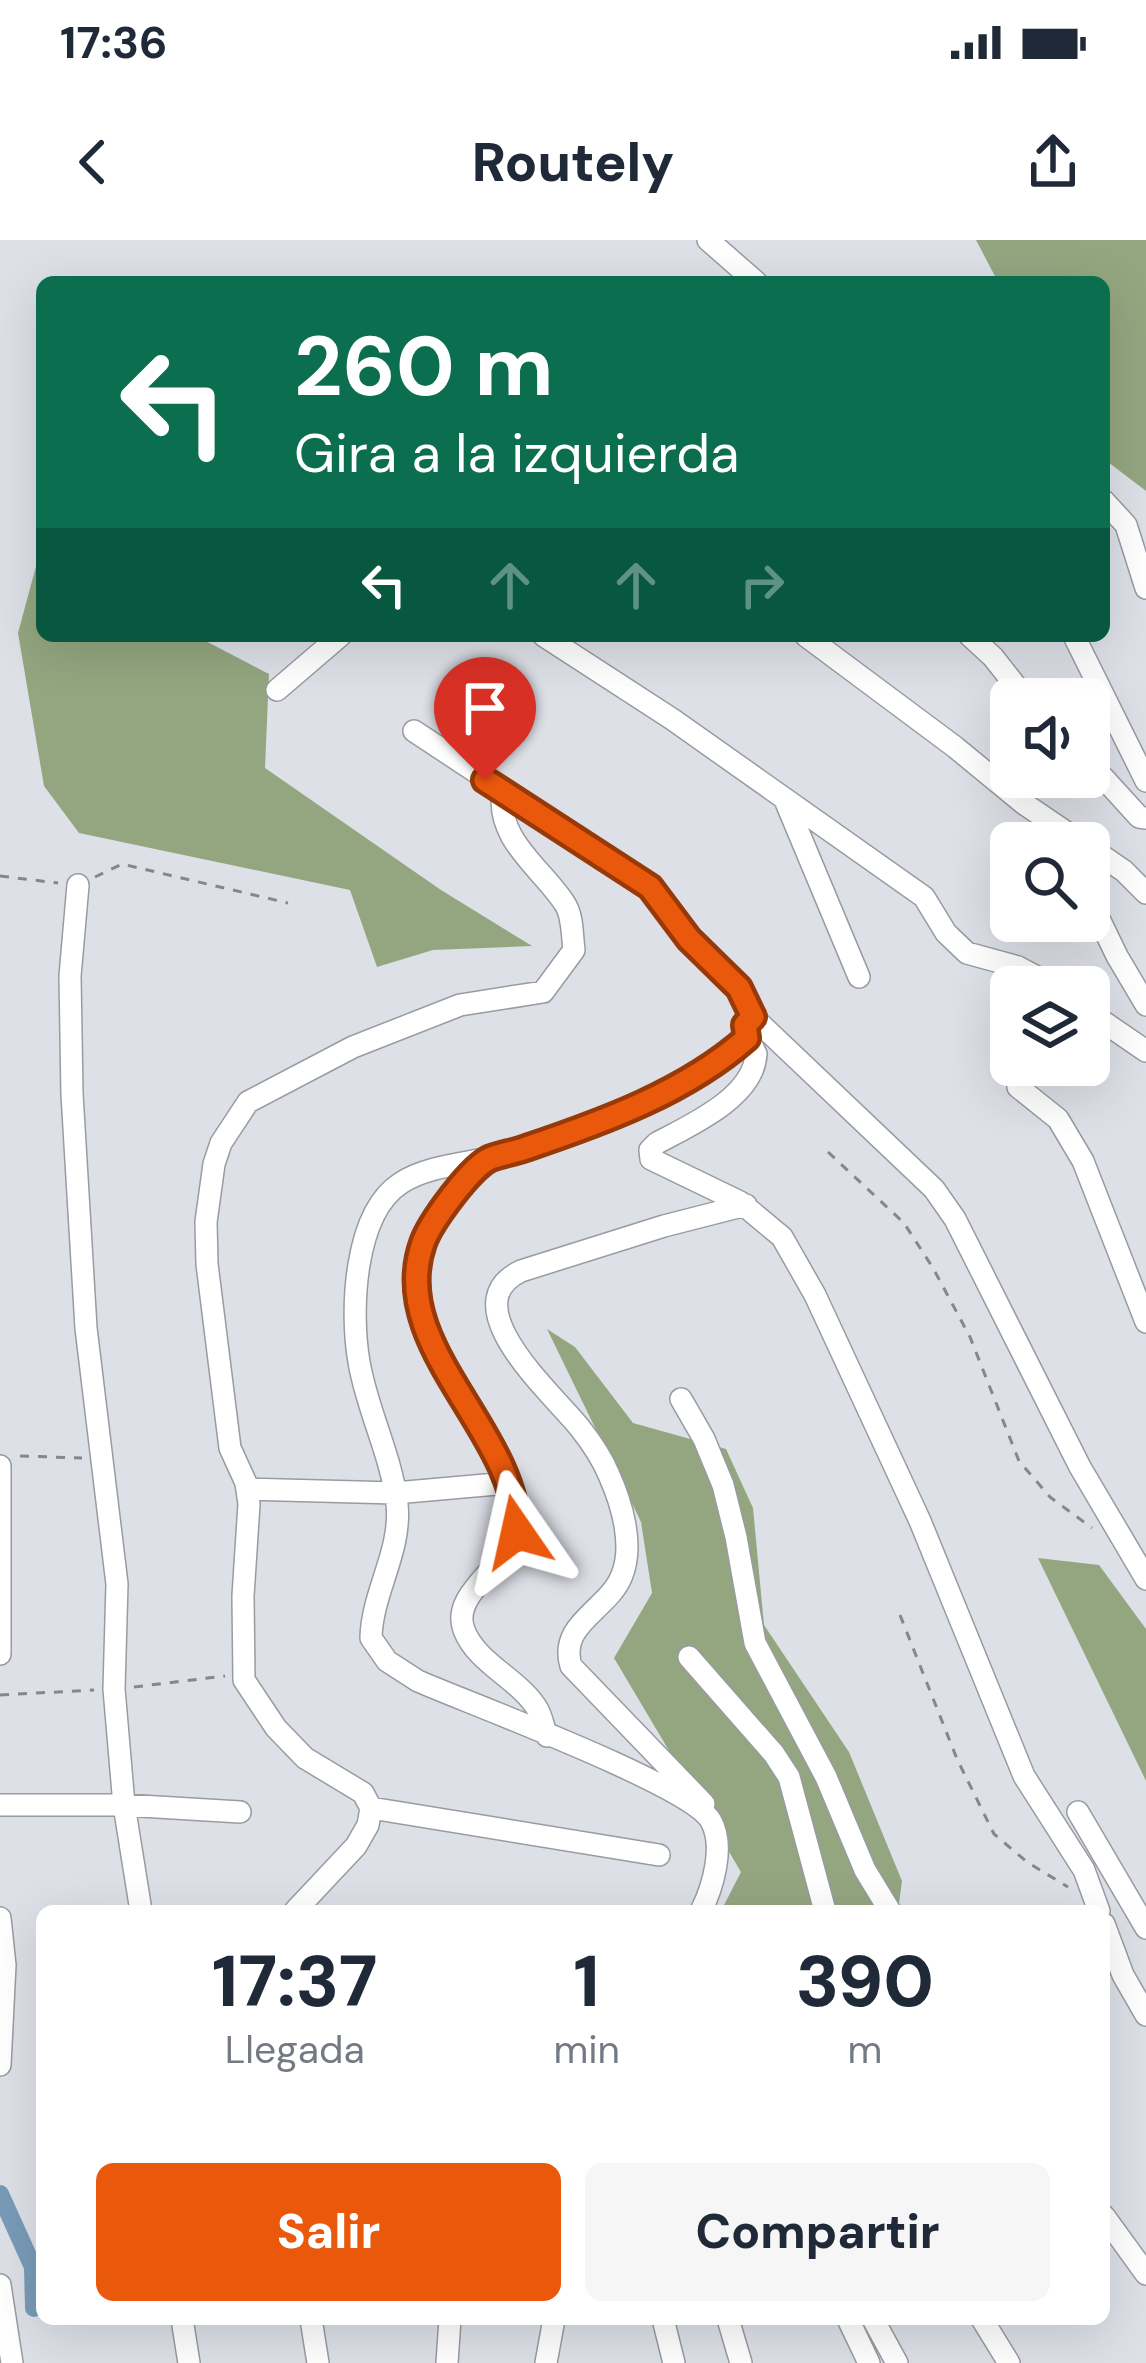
<!DOCTYPE html>
<html lang="es">
<head>
<meta charset="utf-8">
<style>
	body { margin:0; font-family:"DM Sans",sans-serif; background:#f6f6f7; color:#1f2937; height:100vh; display:flex; flex-direction:column; font-size:45px; white-space:nowrap }
	* { box-sizing:border-box; margin:0 }
	p { font-size:39px; color:#747a83 }
	.icon { flex:none; width:66px; height:66px; fill:none; stroke:currentColor; stroke-width:2; stroke-linecap:round; stroke-linejoin:round }
	.map { position:relative; flex:1; overflow:hidden }
	.details { position:absolute; left:36px; top:1665px; width:1074px; height:420px; display:flex; flex-direction:column; background:#fff; border-radius:18px; box-shadow:0 12px 48px #0002 }
	.details>* { flex:none }
	.hud { position:absolute; left:36px; top:36px; width:1074px; height:366px; border-radius:18px; box-shadow:0 12px 48px #0002; background:#0b6e4f; color:#fff; overflow:hidden }
	.tools { position:absolute; left:990px; top:438px; display:grid; gap:24px }
	.tools a { display:grid; place-items:center; width:120px; height:120px; border-radius:18px; background:#fff; box-shadow:0 12px 48px #0002; font-size:60px }
	.pin { position:absolute; display:grid; place-items:center; width:102px; height:102px; color:#fff; margin:-123px -51px; border-radius:50% 50% 50% 0; rotate:-45deg; box-shadow:0 0 12px #0007 }
	.pin .icon { rotate:45deg }
	.me { position:absolute; width:132px; margin:-66px; rotate:349deg; stroke-linejoin:round; filter:drop-shadow(0 0 9px #0008) }
	.turn { display:flex; align-items:center; gap:42px; height:252px; padding:0 60px; font-size:54px }
	.turn .icon { width:156px; height:156px; stroke-width:2.5 }
	.turn b { display:block; font-size:84px; line-height:102px }
	.lanes { display:flex; align-items:center; height:114px; padding:0 60px; background:#0003; justify-content:center; gap:60px; direction:ltr }
	.lanes .off { opacity:.35 }
	.eta { display:flex; justify-content:space-evenly; align-items:center; height:204px; text-align:center }
	.eta b { font-size:72px; font-weight:800; line-height:84px }
	.button { display:flex; gap:24px; margin-top:auto; padding:24px 60px }
	.button a { flex:1; height:138px; border-radius:18px; background:#ea580c; color:#fff; font-size:48px; font-weight:800; line-height:138px; text-align:center }
	.button a+a { background:#f6f6f7; color:#1f2937 }
	.status { display:flex; justify-content:space-between; align-items:center; height:84px; padding:0 60px; background:#fff; direction:ltr }
	.status svg { height:33px; fill:currentColor }
	header { display:flex; justify-content:space-between; align-items:center; height:156px; padding:0 60px; background:#fff; font-size:54px; font-weight:800 }
	.map>svg:first-child { display:block }
	.forest { fill:#94a680 }
	.lines { fill:none; stroke-linecap:round; stroke-linejoin:round }
	.canal { stroke:#799bb8; stroke-width:18 }
	.minor-casing { stroke:#989ba1; stroke-width:24 }
	.path { stroke:#86878d; stroke-width:3; stroke-dasharray:9 9; stroke-linecap:butt }
	.minor { stroke:#fff; stroke-width:21 }
	.route-casing { stroke:#983908; stroke-width:30 }
	.route { stroke:#ea580c; stroke-width:21 }
</style>
</head>
<body>
<div class="status"><b>17:36</b><svg viewBox="0 0 49 12"><path d="M0 12V9h3v3zM5 12V6h3v6zM10 12V3h3v9zM15 12V0h3v12zM26 1h20v11H26zM47 4h2v5h-2z"/></svg></div>
<header><svg class="icon" aria-label="back" viewBox="0 0 24 24"><path d="M15 5l-7 7 7 7"/></svg>Routely<svg class="icon" aria-label="share" viewBox="0 0 24 24"><path d="M12 15V3M7 8l5-5 5 5M5 13v7h14v-7"/></svg></header>
<div class="map">
<svg width="1146" height="2123" viewBox="0 0 1146 2123">
	<rect width="100%" height="100%" fill="#dee0e8"/>
	<path class="forest" d="M976,0H1146V251L1104,219V42H998Z
		M42,304V396H196L269,434L265,528L441,650L532,706L433,710L377,727L350,650L79,593L44,546L18,393Z
		M547,1089L575,1107L633,1183L726,1209L753,1268L764,1385L849,1512L902,1641L898,1671H721L741,1632L614,1418L652,1353L641,1282Z
		M1038,1318L1099,1325L1146,1389V1541Z"/>
	<g class="lines">
		<path class="canal" d="M0,1954L33,2027L34,2068"/>
		<defs>
			<path id="minor" d="M708,0L756,42
				M1104,261L1126,285L1146,348
				M544,396L672,479L924,657L946,693L967,713L1018,727L1056,747
				M806,396L955,507L1023,563L1082,603
				M970,396L993,417L1026,459
				M1074,396L1146,541
				M277,450L340,396
				M414,491L650,647L689,699L739,748L753,777L934,949L955,979L1080,1227L1146,1339
				M1089,522L1139,577L1146,578
				M785,560L859,737
				M1089,607L1124,631L1146,653
				M78,645L70,736L72,854L86,1088L117,1344L114,1449L124,1565L141,1671
				M1089,658L1117,716L1146,765
				M1089,772L1146,811
				M753,777L744,789L756,814C754,857 691,885 657,903L650,910L651,919L740,962L782,997L815,1055L920,1281L1024,1536L1084,1630L1099,1671
				M1018,847L1058,879L1083,921L1146,1082
				M489,918C461,924 425,927 401,943C354,973 350,1071 359,1122C367,1170 391,1214 397,1264C402,1311 372,1352 371,1398L387,1421L418,1441C468,1463 691,1545 711,1581C725,1606 713,1647 701,1671
				M681,1159L704,1199L723,1245L736,1297L755,1403L826,1537L865,1630L890,1671
				M0,1226V1414
				M247,1249L395,1253L508,1243
				M689,1417L774,1514L789,1537L825,1671
				M547,1496C544,1488 542,1478 538,1470C520,1439 477,1424 464,1390C448,1348 525,1321 517,1271C500,1161 357,1079 448,963C459,949 471,933 485,922C497,913 536,905 553,899C621,874 692,846 747,798
				M704,1564L571,1426C558,1383 609,1370 622,1335C634,1305 622,1264 609,1235C602,1218 591,1202 580,1188C554,1155 450,1065 521,1031L664,986L746,965
				M0,1565H124L240,1572
				M371,1568L659,1615
				M1078,1572L1146,1688
				M295,1671L356,1606L368,1585L371,1568L363,1553L305,1518L276,1488L244,1440L243,1356L249,1264L246,1243L230,1208L207,1024L206,982L214,924L221,903L248,862L353,807L460,765L543,752L574,710C572,696 573,676 565,664C543,629 495,600 503,551
				M0,1678L5,1725L0,1825
				M1104,1684L1123,1735L1146,1775
				M1104,1976L1146,2034
				M0,2045L12,2123
				M182,2079L189,2123
				M311,2079L318,2123
				M663,2079L674,2123
				M728,2079L741,2123
				M848,2079L869,2123
				M873,2079L897,2123
				M982,2079L1009,2123
				M447,2123L450,2079
				M546,2123L554,2079"/>
		</defs>
		<use href="#minor" class="minor-casing"/>
		<path class="path" d="M0,636L58,643
			M95,637L122,624L288,663
			M828,912L904,983L933,1028L970,1097L1019,1221L1050,1257L1092,1288
			M20,1216L82,1218
			M900,1375L957,1519L994,1594L1027,1622L1068,1647
			M134,1447L225,1436
			M0,1455L94,1450"/>
		<use href="#minor" class="minor"/>
	</g>
	<g class="lines">
		<defs>
			<path id="route" d="M485,540L650,647L689,699L739,748L753,777L745,785L747,798C686,852 603,882 526,908C515,912 502,914 491,918C471,926 430,983 423,1003C386,1106 518,1191 517,1292"/>
		</defs>
		<use href="#route" class="route-casing"/>
		<use href="#route" class="route"/>
	</g>
</svg>
<div class="tools">
<a><svg class="icon" aria-label="sound" viewBox="0 0 24 24"><path d="M4 9h4l5-4v14l-5-4H4zM17 9q2 3 0 6"/></svg></a>
<a><svg class="icon" aria-label="search" viewBox="0 0 24 24"><circle cx="10" cy="10" r="6"/><path d="M15 15l6 6"/></svg></a>
<a><svg class="icon" aria-label="layers" viewBox="0 0 24 24"><path d="M12 4l9 5-9 5-9-5zM3 14l9 5 9-5"/></svg></a>
</div>
<div class="pin" style="left:485px;top:540px;background:#d93025"><svg class="icon" aria-label="arrive" viewBox="0 0 24 24"><path d="M6 21V4h12l-3 4 3 4H6"/></svg></div>
<svg class="me" style="left:517px;top:1292px" viewBox="-20 -20 40 40"><path d="M0-17L14 15 0 8-14 15z" fill="#ea580c" stroke="#fff" stroke-width="4"/></svg>
<div class="hud">
<div class="turn"><svg class="icon" aria-label="left" viewBox="0 0 24 24"><path d="M17 20v-9H6M10 6l-5 5 5 5"/></svg><div><b>260 m</b>Gira a la izquierda</div></div>
<div class="lanes"><svg class="icon" aria-label="left" viewBox="0 0 24 24"><path d="M17 20v-9H6M10 6l-5 5 5 5"/></svg><svg class="icon off" aria-label="ahead" viewBox="0 0 24 24"><path d="M12 20V5M6 11l6-6 6 6"/></svg><svg class="icon off" aria-label="ahead" viewBox="0 0 24 24"><path d="M12 20V5M6 11l6-6 6 6"/></svg><svg class="icon off" aria-label="right" viewBox="0 0 24 24"><path d="M7 20v-9h11M14 6l5 5-5 5"/></svg></div>
</div>
<section class="details">
<div class="eta">
<div><b>17:37</b><p>Llegada</p></div>
<div><b>1</b><p>min</p></div>
<div><b>390</b><p>m</p></div>
</div>
<div class="button"><a>Salir</a><a>Compartir</a></div>
</section>
</div>
</body>
</html>
